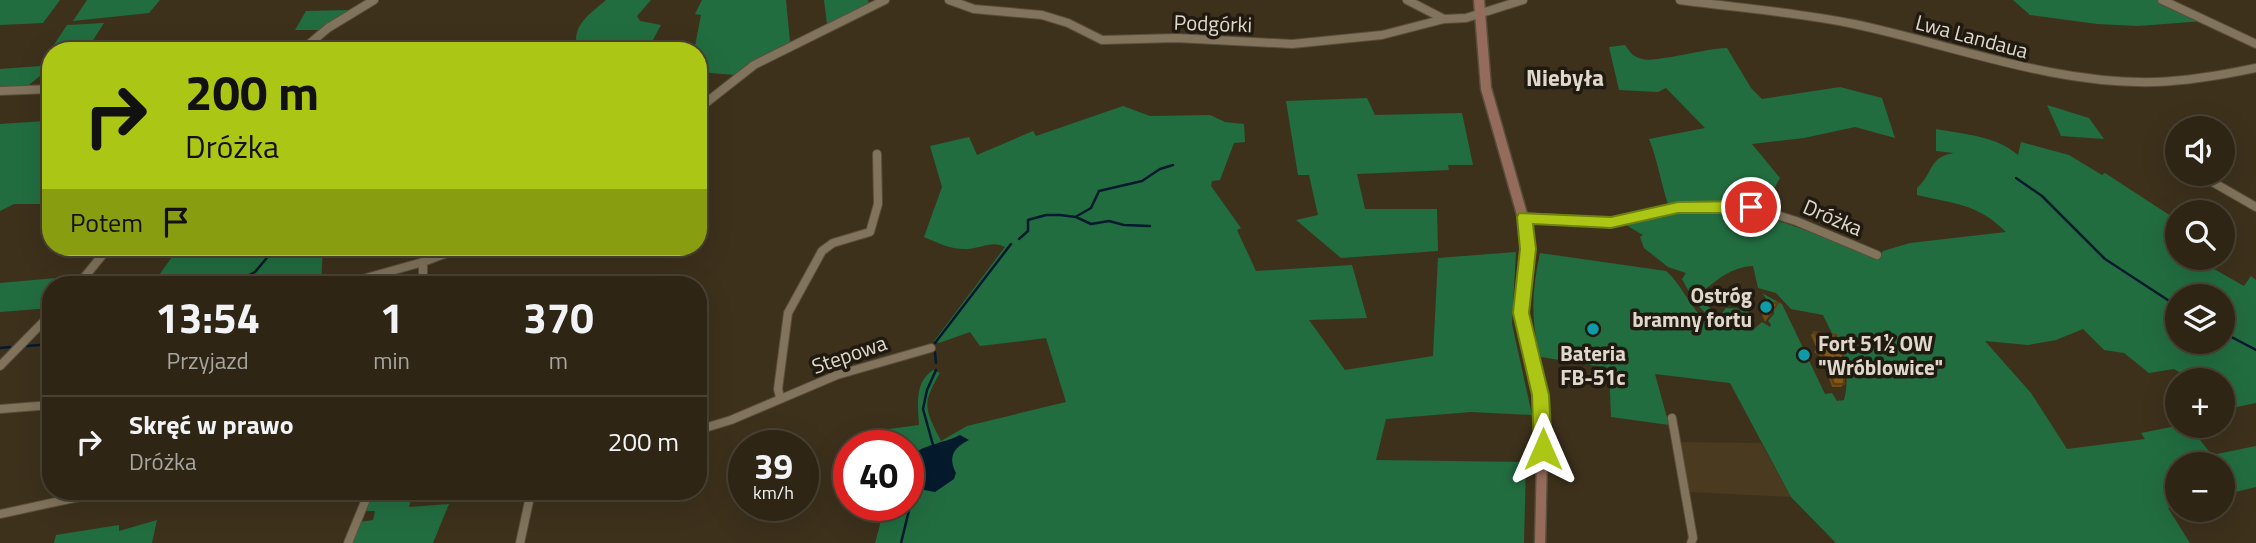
<!DOCTYPE html>
<html lang="pl">
<head>
<meta charset="utf-8">
<style>
	body { margin:0; font-family:"Titillium Web",sans-serif; background:#3a3122; color:#f1f3f6; height:100vh; display:flex; flex-direction:column; font-size:26px; white-space:nowrap }
	* { box-sizing:border-box; margin:0 }
	p { font-size:23px; color:#a7a5a0 }
	.icon { flex:none; width:38px; height:38px; fill:none; stroke:currentColor; stroke-width:2; stroke-linecap:round; stroke-linejoin:round }
	.map { position:relative; flex:1; overflow:hidden }
	.drawer { position:absolute; left:42px; top:276px; width:665px; height:224px; display:flex; flex-direction:column; background:#2e2515; border-radius:28px; box-shadow:0 7px 28px #0002,0 0 0 2px #494234 }
	.drawer>* { flex:none }
	.guide { position:absolute; left:42px; top:42px; width:665px; height:214px; border-radius:28px; box-shadow:0 7px 28px #0002,0 0 0 2px #494234; background:#abc615; color:#111; overflow:hidden }
	.buttons { position:absolute; left:2165px; top:116px; display:grid; gap:14px }
	.buttons a { display:grid; place-items:center; width:70px; height:70px; border-radius:50%; background:#2e2515; box-shadow:0 7px 28px #0002,0 0 0 2px #494234; font-size:35px }
	.speed { position:absolute; left:728px; top:430px; display:flex; gap:14px; font-size:35px; font-weight:700; text-align:center }
	.speed>* { display:grid; place-content:center; width:91px; height:91px; border-radius:50%; background:#2e2515; box-shadow:0 7px 28px #0002,0 0 0 2px #494234; line-height:1 }
	.speed small { font-size:18px; font-weight:400 }
	.speed .limit { border:10px solid #d22; background:#fff; color:#111 }
	.pin { position:absolute; display:grid; place-items:center; width:60px; height:60px; color:#fff; margin:-30px; border:4px solid #fff; border-radius:50%; box-shadow:0 2px 7px #0007 }
	.me { position:absolute; width:77px; margin:-38px; rotate:0deg; stroke-linejoin:round; filter:drop-shadow(0 0 5px #0008) }
	.turn { display:flex; align-items:center; gap:24px; height:147px; padding:0 28px; font-size:32px }
	.turn .icon { width:91px; height:91px; stroke-width:2.5 }
	.turn b { display:block; font-size:49px; line-height:60px }
	.then { display:flex; align-items:center; height:66px; padding:0 28px; background:#0003; gap:14px; font-size:26px }
	.eta { display:flex; justify-content:space-evenly; align-items:center; height:119px; text-align:center }
	.eta b { font-size:42px; font-weight:700; line-height:49px }
	ul { padding:0; list-style:none }
	li { display:flex; align-items:center; gap:21px; height:91px; padding:0 28px; border-top:2px solid #494234 }
	li div { flex:1 }
	li b { display:block; font-size:26px }
	li em { font-style:normal }
	.map>svg:first-child { display:block }
	.built { fill:#4a3a1f }
	.green { fill:#226d40; fill-rule:evenodd }
	.water { fill:#051a2d }
	.lines { fill:none; stroke-linecap:round; stroke-linejoin:round }
	.stream { stroke:#051a2d; stroke-width:2.5 }
	.street-casing { stroke:#594e3c; stroke-width:10 }
	.secondary-casing { stroke:#594e3c; stroke-width:13 }
	.street { stroke:#81735c; stroke-width:8 }
	.secondary { stroke:#956c5c; stroke-width:10 }
	.wall { fill:#714c14 }
	.building { fill:#835817; stroke:#5c3e10; stroke-width:2 }
	.route { fill:#abc615; stroke:#6f810e; stroke-width:2 }
	.culture-dot { fill:#0f9aa8; stroke:#201a11; stroke-width:2.5 }
	.labels { text-anchor:middle; dominant-baseline:central; stroke-width:7; stroke-linejoin:round; paint-order:stroke }
	.street-label { font-size:21px; fill:#e0d8cb; stroke:#201a11 }
	.poi-label { font-size:21px; font-weight:bold; fill:#e0d8cb; stroke:#201a11; text-anchor:end }
	.neighbourhood-label { font-size:23px; font-weight:bold; fill:#e0d8cb; stroke:#201a11 }
</style>
</head>
<body>
<div class="map">
<svg width="2256" height="543" viewBox="0 0 2256 543">
	<rect width="100%" height="100%" fill="#3d311c"/>
	<path class="built" d="M1680,442L1761,443L1791,497L1689,492Z"/>
	<path class="green" d="M0,0H60L43,23L0,25Z
		M87,0H160L149,13L73,21Z
		M606,0H651L637,16L640,21L661,25L647,51H578C570,26 589,15 606,0Z
		M702,0H786L790,42L746,65L735,75L698,72V51H694L701,15L695,14Z
		M824,0H868L869,5L827,24Z
		M2013,0H2158L2204,21L2138,26L2097,24L2030,15Z
		M349,10L320,30H295L306,11Z
		M104,23L86,51H51V67L24,89L0,90V69L40,66L67,25Z
		M1625,45C1630,52 1633,57 1642,59C1655,63 1707,48 1727,48L1751,88L1762,99L1840,87L1882,98L1895,138L1855,127L1804,138L1752,144L1780,178L1765,205L1669,207C1661,184 1658,161 1649,139L1705,128L1666,88L1658,92L1619,90L1609,47Z
		M1367,98L1375,115L1462,113L1473,165H1448L1449,170L1357,174L1365,209H1437L1438,251L1341,258L1296,220L1318,215L1309,175H1298L1286,101Z
		M2047,105L2089,118L2104,139L2061,136Z
		M1123,106L1150,116L1210,115L1225,122L1244,124L1245,142L1234,143L1220,180L1212,181L1211,186L1241,228L1237,230L1256,271L1352,265L1367,318L1309,320L1345,370L1433,356L1438,258L1516,252L1512,324L1532,415L1471,412L1386,419L1376,460L1526,462L1524,543H875L885,506H908V446H889V429L919,425C918,405 914,383 933,370L940,373C921,405 925,409 941,441L967,426L1066,402L1046,338L980,346L970,332L939,343L934,341L1005,247C993,240 981,248 967,249C952,250 938,243 924,237L942,187L930,146L969,137L977,155L1033,131L1036,136Z
		M51,113V204H14L0,211V124L45,121Z
		M1936,129C1963,134 1997,136 2018,155L2021,142L2069,155L2102,175L2105,173L2177,220L2163,236L2177,249V257H2193L2244,286L2251,276L2256,280V403L2227,409L2223,405L2222,380H2193L2174,369L2149,373L2124,353L2104,350L2083,329L2056,340L2028,345L1985,341L2031,393L2067,449L2145,439L2141,433L2181,425H2188L2212,455L2256,446V487L2223,495L2222,464H2177V505L2168,508L2190,543H1836L1791,497L1730,383L1655,374L1669,425L1611,417L1609,368L1541,357C1530,322 1532,289 1540,253L1666,271C1687,289 1692,319 1721,329L1720,324C1699,310 1694,301 1682,279L1686,273L1668,267L1644,248L1640,237L1643,235L1626,225C1641,221 1657,213 1672,212C1754,202 1805,230 1878,260L1883,251L1910,243L2006,232C1977,203 1954,204 1917,195V188C1934,173 1928,157 1954,153L1936,151ZM1753,266L1758,288L1776,293L1791,309L1823,315C1836,342 1853,369 1844,400L1837,401L1832,393L1825,394L1782,304L1762,293L1774,309V314L1768,321L1771,324L1770,327L1762,322L1754,329L1748,325L1755,321L1747,309L1726,308L1719,317L1703,301L1701,293C1718,279 1731,267 1753,266ZM2177,296H2222V341H2177Z
		M179,247H323L321,285H152Z
		M78,276L80,279L75,285H51V308L0,312V283Z
		M374,492H413L409,507L449,504L433,543H351L359,522L373,520L375,511H365Z
		M157,520L152,543H54L56,535L119,525V531Z"/>
	<path class="water" d="M960,435L969,440C953,448 948,457 956,473L954,479L935,492L908,487V459C921,444 943,444 960,435Z"/>
	<g class="lines">
		<path class="stream" d="M2016,178L2042,196L2105,259L2177,306
			M1077,216L1091,208L1099,191L1142,181L1160,169L1173,165
			M1019,239L1028,231V220L1046,215H1060L1076,217L1091,224L1109,221L1124,225L1150,226
			M230,285L255,272L276,247
			M2222,332L2256,350
			M935,343L1011,244
			M27,346L51,344
			M0,348L10,347
			M935,352L936,363
			M933,445L923,409L927,390L936,370
			M901,543L915,486"/>
		<defs>
			<path id="street" d="M949,0L974,9L1042,15L1068,23L1102,40L1176,38L1292,44L1382,35L1444,19L1466,18L1523,0
				M1407,0L1444,19
				M1680,0C1738,8 1797,12 1854,24C1953,45 2054,85 2156,82C2190,81 2223,75 2256,68
				M2162,0L2256,44
				M301,51L328,28L374,0
				M0,91L51,89
				M698,109L754,65L885,0
				M2209,180L2256,207
				M1525,217L1611,222L1678,207H1751L1796,221L1877,255
				M423,262V285
				M78,285L109,247
				M341,285L423,262L463,247
				M0,366L51,314
				M780,397L778,389L788,313L822,251L833,243L870,232L878,204L877,154
				M0,409L51,405
				M1672,418L1693,538L1691,543
				M698,430L731,420L837,375L931,348
				M0,514L102,492
				M348,543L369,492
				M520,543L531,492"/>
			<path id="secondary" d="M1479,0L1486,88L1527,232L1521,313L1543,416L1540,543"/>
		</defs>
		<use href="#street" class="street-casing"/>
		<use href="#secondary" class="secondary-casing"/>
		<use href="#street" class="street"/>
		<use href="#secondary" class="secondary"/>
	</g>
	<path class="wall" d="M1778,303L1765,322L1760,310L1764,304Z
		M1814,332L1841,361L1844,384L1841,387H1832L1824,363L1821,357L1814,352L1817,349L1811,335Z"/>
	<path class="building" d="M1778,303L1769,316L1764,304Z
		M1814,332L1836,335L1844,353L1841,361L1844,367V384H1834L1826,360L1823,354L1817,349L1820,345Z"/>
	<path class="route" d="M1751,201L1759,207L1751,213H1678L1611,228L1533,224L1536,249L1529,313L1549,395L1552,449L1549,454L1543,456L1537,454L1534,449L1532,395L1513,313L1520,249L1517,217L1519,213L1611,217L1678,202Z"/>
	<g class="culture-dot">
		<circle cx="1766" cy="307" r="7"/>
		<circle cx="1593" cy="329" r="7"/>
		<circle cx="1804" cy="355" r="7"/>
	</g>
	<g class="labels">
		<g class="street-label">
			<text transform="translate(1213 23) rotate(2)">Podgórki</text>
			<text transform="translate(1972 36) rotate(15)">Lwa Landaua</text>
			<text transform="translate(1833 217) rotate(23)">Dróżka</text>
			<text transform="translate(849 354) rotate(-19)">Stepowa</text>
		</g>
		<g class="poi-label">
			<text x="1752" y="295">Ostróg<tspan x="1752" dy="24">bramny fortu</tspan></text>
			<text x="1818" y="343" text-anchor="start">Fort 51½ OW<tspan x="1818" dy="24">"Wróblowice"</tspan></text>
			<text x="1593" y="353" text-anchor="middle">Bateria<tspan x="1593" dy="24">FB-51c</tspan></text>
		</g>
		<g class="neighbourhood-label">
			<text x="1565" y="77">Niebyła</text>
		</g>
	</g>
</svg>
<div class="buttons">
<a><svg class="icon" aria-label="sound" viewBox="0 0 24 24"><path d="M4 9h4l5-4v14l-5-4H4zM17 9q2 3 0 6"/></svg></a>
<a><svg class="icon" aria-label="search" viewBox="0 0 24 24"><circle cx="10" cy="10" r="6"/><path d="M15 15l6 6"/></svg></a>
<a><svg class="icon" aria-label="layers" viewBox="0 0 24 24"><path d="M12 4l9 5-9 5-9-5zM3 14l9 5 9-5"/></svg></a>
<a>+</a>
<a>−</a>
</div>
<div class="speed"><div>39<small>km/h</small></div><div class="limit">40</div></div>
<div class="pin" style="left:1751px;top:207px;background:#d93025"><svg class="icon" aria-label="arrive" viewBox="0 0 24 24"><path d="M6 21V4h12l-3 4 3 4H6"/></svg></div>
<svg class="me" style="left:1543px;top:449px" viewBox="-20 -20 40 40"><path d="M0-17L14 15 0 8-14 15z" fill="#abc615" stroke="#fff" stroke-width="4"/></svg>
<div class="guide">
<div class="turn"><svg class="icon" aria-label="right" viewBox="0 0 24 24"><path d="M7 20v-9h11M14 6l5 5-5 5"/></svg><div><b>200 m</b>Dróżka</div></div>
<div class="then">Potem<svg class="icon" aria-label="arrive" viewBox="0 0 24 24"><path d="M6 21V4h12l-3 4 3 4H6"/></svg></div>
</div>
<section class="drawer">
<div class="eta">
<div><b>13:54</b><p>Przyjazd</p></div>
<div><b>1</b><p>min</p></div>
<div><b>370</b><p>m</p></div>
</div>
<ul>
<li><svg class="icon" aria-label="right" viewBox="0 0 24 24"><path d="M7 20v-9h11M14 6l5 5-5 5"/></svg><div><b>Skręć w prawo</b><p>Dróżka</p></div><em>200 m</em></li>
</ul>
</section>
</div>
</body>
</html>
